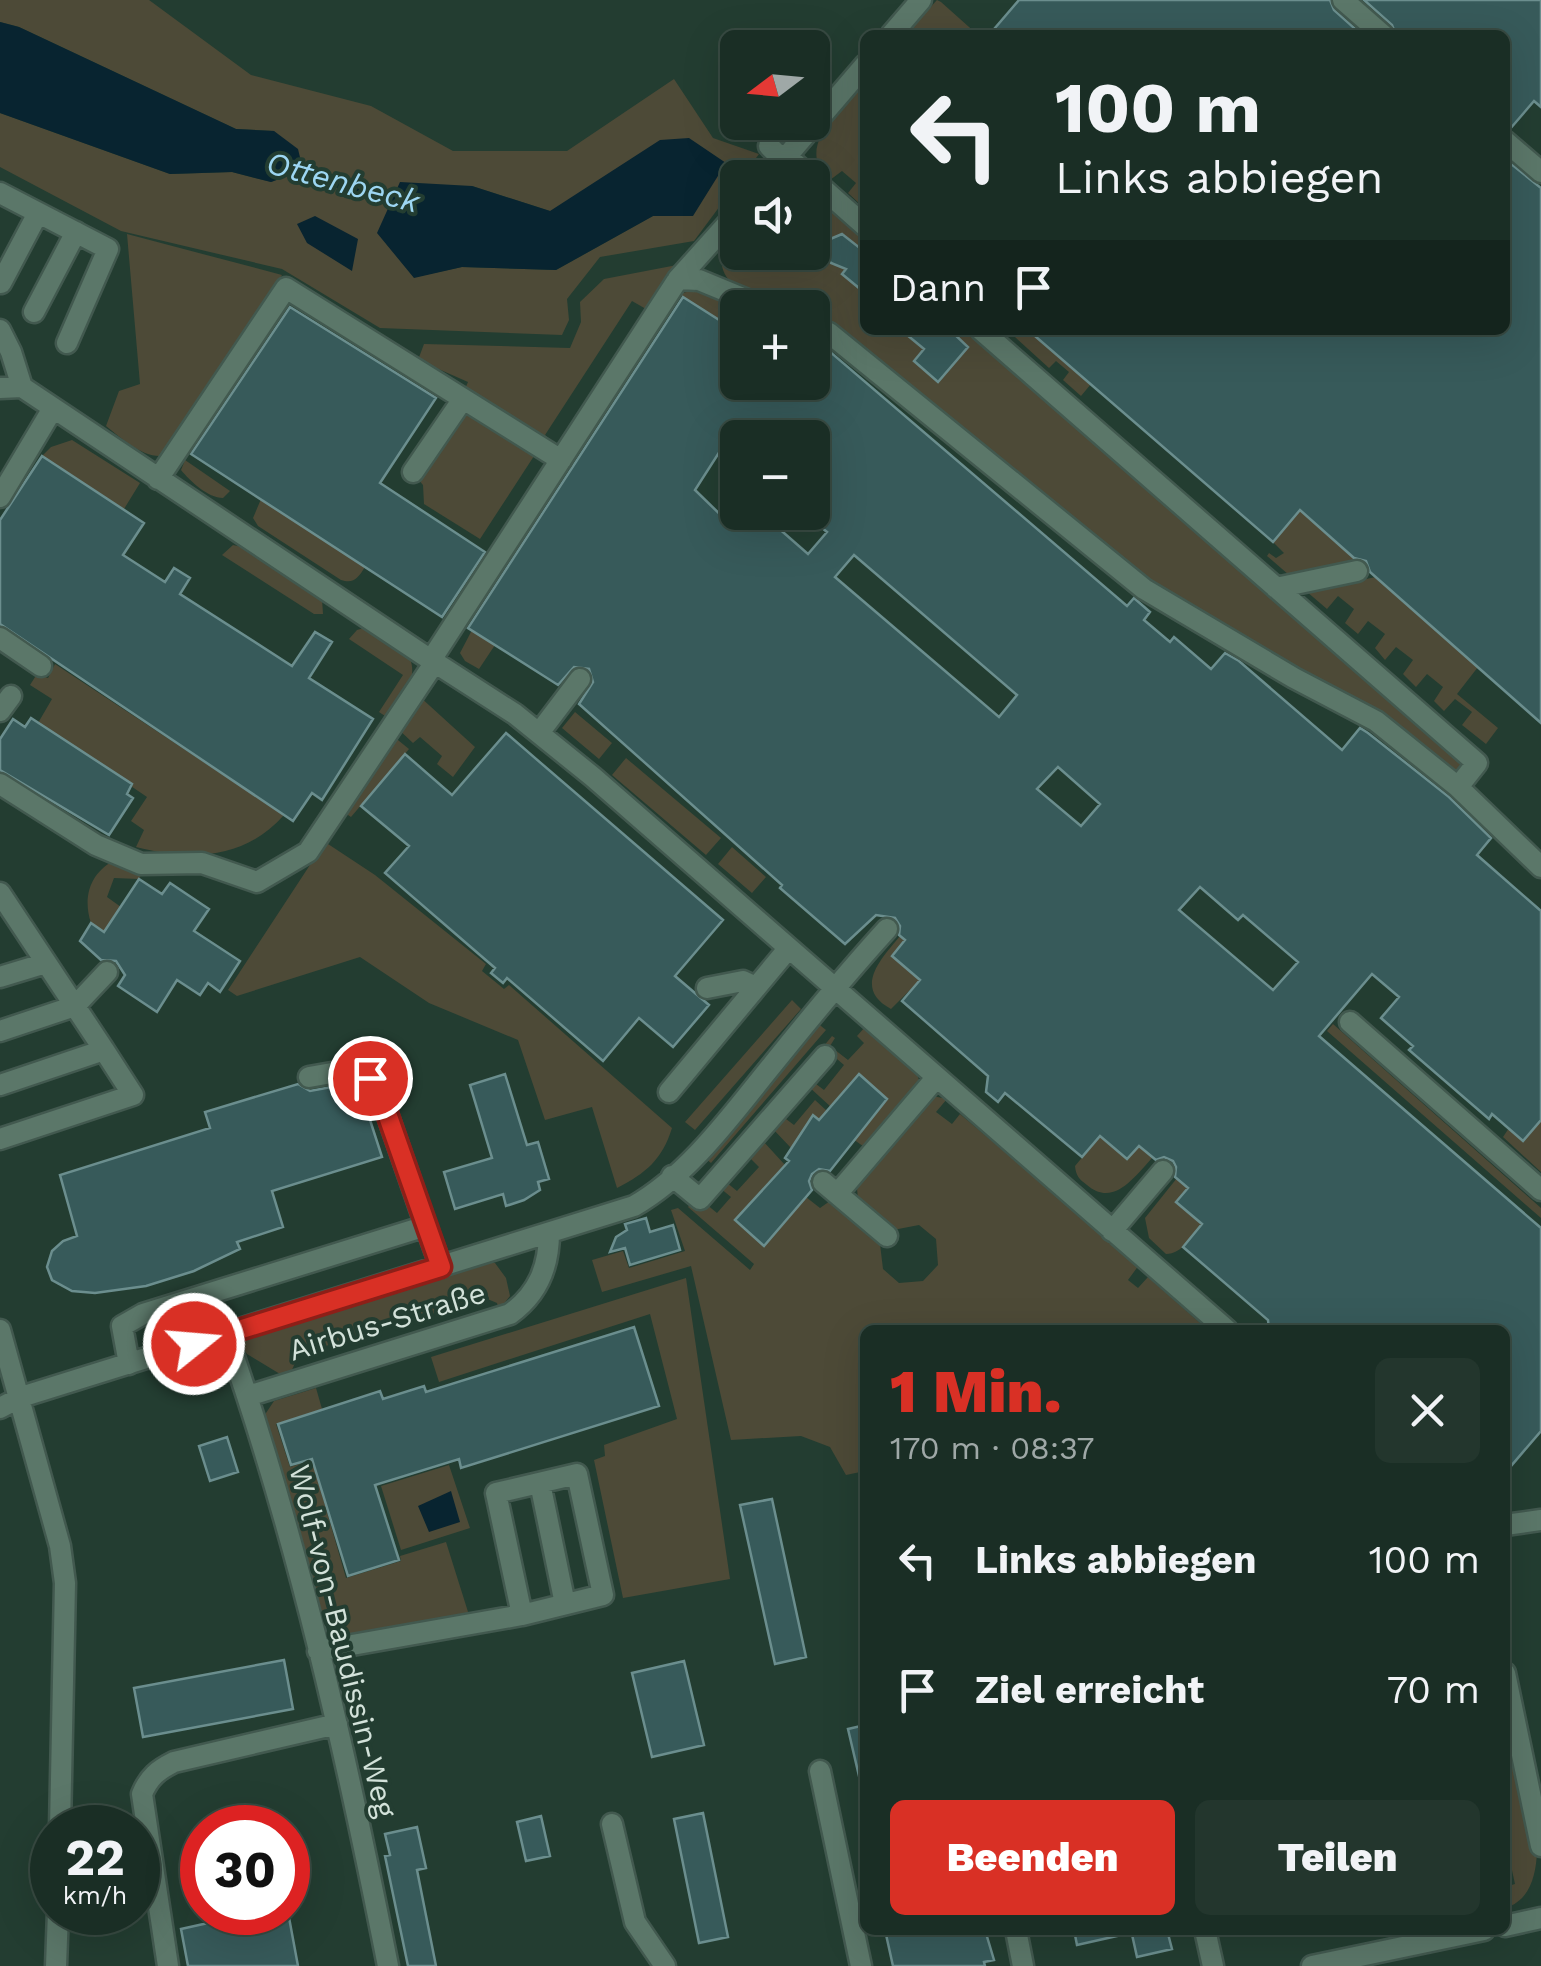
<!DOCTYPE html>
<html lang="de">
<head>
<meta charset="utf-8">
<style>
	body { margin:0; font-family:"Work Sans",sans-serif; background:#23362d; color:#f1f3f6; height:100vh; display:flex; flex-direction:column; font-size:38px; white-space:nowrap }
	* { box-sizing:border-box; margin:0 }
	p { font-size:32px; color:#9fa8a7 }
	.icon { flex:none; width:55px; height:55px; fill:none; stroke:currentColor; stroke-width:2; stroke-linecap:round; stroke-linejoin:round }
	.map { position:relative; flex:1; overflow:hidden }
	.side { position:absolute; left:860px; top:1325px; width:650px; height:610px; display:flex; flex-direction:column; background:#1a2e25; border-radius:15px; box-shadow:0 10px 40px #0002,0 0 0 2px #384a42 }
	.side>* { flex:none }
	.top-card { position:absolute; left:860px; top:30px; width:650px; height:305px; border-radius:15px; box-shadow:0 10px 40px #0002,0 0 0 2px #384a42; background:#1a2e25; color:#f1f3f6; overflow:hidden }
	.needle { width:65px; rotate:254deg }
	.fabs { position:absolute; left:720px; top:30px; display:grid; gap:20px }
	.fabs a { display:grid; place-items:center; width:110px; height:110px; border-radius:15px; background:#1a2e25; box-shadow:0 10px 40px #0002,0 0 0 2px #384a42; font-size:50px }
	.speed { position:absolute; left:30px; top:1805px; display:flex; gap:20px; font-size:50px; font-weight:700; text-align:center }
	.speed>* { display:grid; place-content:center; width:130px; height:130px; border-radius:50%; background:#1a2e25; box-shadow:0 10px 40px #0002,0 0 0 2px #384a42; line-height:1 }
	.speed small { font-size:25px; font-weight:400 }
	.speed .limit { border:15px solid #d22; background:#fff; color:#111 }
	.pin { position:absolute; display:grid; place-items:center; width:85px; height:85px; color:#fff; margin:-42px; border:5px solid #fff; border-radius:50%; box-shadow:0 2px 10px #0007 }
	.me { position:absolute; width:110px; margin:-55px; rotate:73deg; stroke-linejoin:round; filter:drop-shadow(0 0 8px #0008) }
	.turn { display:flex; align-items:center; gap:35px; height:210px; padding:0 30px; font-size:45px }
	.turn .icon { width:130px; height:130px; stroke-width:2.5 }
	.turn b { display:block; font-size:70px; line-height:85px }
	.then { display:flex; align-items:center; height:95px; padding:0 30px; background:#0003; gap:20px; font-size:38px }
	.round { display:grid; place-items:center; flex:none; width:105px; height:105px; border-radius:15px; background:#23362d }
	.overview { display:flex; align-items:center; justify-content:space-between; height:170px; padding:0 30px }
	h1 { font-size:60px; font-weight:800; line-height:75px; color:#d93025 }
	.cta { display:flex; gap:20px; margin-top:auto; padding:20px 30px }
	.cta a { flex:1; height:115px; border-radius:15px; background:#d93025; color:#fff; font-size:40px; font-weight:800; line-height:115px; text-align:center }
	.cta a+a { background:#23362d; color:#f1f3f6 }
	ul { padding:0; list-style:none }
	li { display:flex; align-items:center; gap:30px; height:130px; padding:0 30px }
	li div { flex:1 }
	li b { display:block; font-size:38px }
	li em { font-style:normal }
	.map>svg:first-child { display:block }
	.green { fill:#4d4a37; fill-rule:evenodd }
	.water { fill:#082430 }
	.lines { fill:none; stroke-linecap:round; stroke-linejoin:round }
	.stream { stroke:#082430; stroke-width:5 }
	.building { fill:#375a5a; stroke:#6b8e8e; stroke-width:2.5; fill-rule:evenodd }
	.minor-casing { stroke:#42594f; stroke-width:25 }
	.minor { stroke:#5b7769; stroke-width:20 }
	.route-casing { stroke:#8d1f18; stroke-width:25 }
	.route { stroke:#d93025; stroke-width:18 }
	.labels { text-anchor:middle; dominant-baseline:central; stroke-width:8; stroke-linejoin:round; paint-order:stroke }
	.street-label { font-size:30px; fill:#d3e2da; stroke:#233d31 }
	.water-label { font-size:32px; font-style:italic; fill:#9dd6f2; stroke:#233d31 }
</style>
</head>
<body>
<div class="map">
<svg width="1541" height="1966" viewBox="0 0 1541 1966">
	<rect width="100%" height="100%" fill="#233d31"/>
	<path class="green" d="M0,0H149L251,75L371,106L453,151H567L674,79L713,138L759,154L742,177L738,178L737,183L694,241L600,257L567,299L569,320L562,335L380,328L282,269L121,231L0,167V113L170,174L232,172L271,182L303,170L274,131L236,129L19,27L0,22ZM472,186L550,211L693,216H653L556,270L462,267L415,277Z
		M937,0L941,2L978,35H905Z
		M865,82V203L862,206L848,193L856,183L842,171L830,180C792,148 843,107 865,82Z
		M813,193L865,239V330H969L1466,762L1454,776L1157,590L813,318L812,308C762,307 689,284 737,224L738,252H812Z
		M127,234L282,275L167,455C146,461 122,439 106,426L119,391L140,384Z
		M677,265L646,309L632,301L545,435L557,446L464,391L468,382L418,360L424,344L570,348L581,322L580,302L604,279Z
		M695,290L740,307L738,308L737,332L681,296L630,372L629,367L678,294Z
		M1021,330H1028L1091,384L1081,396L1063,380L1069,372L1056,361L1049,368L1015,337Z
		M462,410L534,456L480,539L424,504L423,485L417,478Z
		M72,440L140,483L124,509L42,456L51,447Z
		M185,460L230,491L223,498C208,498 190,481 181,470Z
		M261,499L365,567C358,578 354,584 341,580L258,526L253,518Z
		M1300,510L1360,563L1289,575L1267,556L1269,553L1276,558L1284,553L1273,542Z
		M233,545L242,547L322,599L323,614H314L222,555Z
		M1376,577L1478,667L1457,694L1498,728L1486,744L1462,725L1472,712L1455,699L1444,711L1434,701L1443,687L1427,674L1416,687L1403,674L1413,660L1396,647L1385,660L1375,648L1385,634L1368,621L1358,634L1345,623L1354,609L1338,596L1327,609L1306,591Z
		M364,628L410,659C419,681 399,700 388,718L379,712L403,675L349,639L357,630Z
		M472,630L495,645L479,669L465,661L460,653Z
		M55,664L284,815C244,860 191,861 136,847L144,830L131,821L147,797L38,723L52,699L30,685L37,674L48,678Z
		M419,696L475,747L453,777L437,764L442,756L420,737L413,743L397,728Z
		M575,712L612,743L599,759L562,728Z
		M393,736L409,749L351,817L342,811Z
		M626,758L721,838L706,855L612,775Z
		M325,842L375,875L486,964L482,971L504,989L509,985L672,1128C662,1160 646,1173 617,1188L592,1107L545,1120L518,1040L429,1003L360,957L237,996L228,990Z
		M732,847L766,877L752,893L718,864Z
		M117,859L141,875L139,879L114,878L107,897L121,907L117,929L109,924L104,932L91,923C82,896 91,871 117,859Z
		M900,936L905,940L892,956L920,980L891,1009C852,988 882,958 900,936Z
		M792,1000L801,1009L695,1130L685,1122Z
		M816,1022L826,1030L711,1163L701,1155Z
		M1333,1024L1541,1208V1218L1327,1031Z
		M865,1027L917,1074L920,1083L867,1149L853,1139L887,1098L859,1075L831,1107L808,1086L812,1081L824,1090L844,1065L823,1047L832,1036L835,1038L830,1046L848,1060L864,1043L857,1036Z
		M933,1096L947,1099L936,1112L952,1124L960,1114L1139,1265L1128,1280L1138,1288L1148,1277L1208,1330H865V1471L846,1475L830,1447L801,1436L731,1440L691,1266L602,1292L592,1260L623,1251L629,1268L685,1251L671,1210L678,1208L750,1270L754,1264L688,1207L693,1200L706,1204L717,1213L731,1197L720,1188L726,1182L737,1191L759,1167L749,1157L763,1141L785,1165L735,1221L764,1245L806,1197L820,1208L830,1201L880,1244L883,1269L899,1283L923,1281L938,1265L936,1239L919,1225L893,1230L858,1199L856,1178Z
		M815,1100L827,1111L819,1120L813,1115L791,1148L773,1129L782,1116L794,1125Z
		M1541,1120V1172L1503,1137L1509,1128L1524,1140Z
		M1100,1136L1126,1159L1139,1146L1153,1157C1135,1176 1114,1208 1087,1185C1079,1179 1076,1176 1075,1166Z
		M1177,1178L1188,1188L1176,1202L1203,1224C1192,1236 1182,1254 1166,1254L1149,1238L1145,1218Z
		M488,1263H495L506,1278L510,1296L499,1310L497,1303L485,1298L299,1354L291,1372L280,1374L247,1354L242,1348L245,1340Z
		M686,1278L730,1579L623,1598L594,1460L605,1456L604,1445L677,1419L650,1314L439,1382L431,1357Z
		M316,1388L322,1409L276,1424L290,1467L312,1460L346,1578L401,1561L400,1556L446,1542L469,1615L348,1639L326,1626L264,1416L274,1401Z
		M449,1465L470,1528L401,1550L381,1486Z
		M1505,1713L1537,1852C1536,1875 1530,1901 1505,1908V1887L1515,1884L1505,1838Z"/>
	<path class="water" d="M0,22L19,27L236,129L274,131L298,149L303,170L271,182L232,172L170,174L0,113Z
		M689,138L726,163L693,216H653L556,270L462,267L414,278L377,233L400,182L472,186L550,211L660,140Z
		M315,216L358,239L352,271L307,243L297,224Z
		M451,1491L460,1522L429,1532L418,1506Z"/>
	<g class="lines">
		<path class="stream" d="M286,172L396,201"/>
	</g>
	<path class="building" d="M1019,0H1330L1334,10L1362,35H989Z
		M1364,0H1541V107L1534,101L1510,129L1505,128V35H1396L1392,25Z
		M1505,159L1541,188V723L1370,572L1366,561L1354,558L1300,510L1273,542L1028,330H1505Z
		M842,234L865,252V293L842,274L846,269L831,263L825,255L828,240Z
		M683,297L738,332V382H812V341L821,344L1127,606L1134,598L1150,612L1144,620L1170,642L1174,637L1211,669L1225,653L1239,661L1342,750L1360,728L1368,733L1449,797L1491,838L1477,855L1541,911V1120L1523,1141L1492,1114L1489,1119L1409,1050L1413,1046L1381,1018L1399,997L1372,974L1319,1036L1541,1228V1431L1505,1473V1330H1269L1268,1320L1183,1247L1202,1224L1176,1202L1188,1188L1175,1177L1176,1167L1173,1161L1164,1157L1156,1160L1139,1146L1127,1159L1100,1136L1082,1157L1005,1093L998,1102L986,1092L988,1076L902,1001L920,980L892,956L905,940L899,935L900,926L895,918L876,915L845,944L780,888L782,885L579,704L593,682L589,669L574,667L558,685L468,628ZM729,437L812,438V520L827,532L808,554L760,512H739L730,524L695,490ZM854,555L1017,695L999,717L835,577ZM1058,767L1100,804L1081,826L1037,789ZM1200,887L1238,920L1243,915L1298,962L1273,990L1179,910Z
		M290,307L436,398L380,483L485,552L442,617L191,454Z
		M901,330H950L968,347L938,382L914,361L924,349Z
		M42,456L144,523L123,555L165,582L174,568L190,578L180,594L292,666L315,632L332,642L309,678L373,719L322,800L312,793L293,821L0,624V520Z
		M31,718L132,784L127,794L133,798L109,835L0,770V739L13,719L25,727Z
		M506,733L723,920L675,976L709,1005L673,1047L639,1018L603,1061L507,978L503,983L491,973L495,968L385,873L409,846L361,806L405,754L452,795Z
		M139,879L162,894L170,883L209,909L194,931L240,961L220,992L208,983L200,995L177,980L157,1012L118,986L125,975L116,961L101,960L80,941L91,923L104,932Z
		M505,1074L527,1145L538,1142L549,1179L538,1182L540,1190L524,1200L506,1206L503,1194L455,1209L444,1172L492,1158L470,1085Z
		M859,1074L887,1099L830,1171L819,1169L812,1174L809,1181L812,1190L764,1246L735,1220L789,1161L785,1158L813,1115L819,1120Z
		M298,1084L310,1091L348,1084L360,1089L382,1157L272,1191L283,1227L237,1242L240,1249L194,1271L146,1286L95,1293L72,1291L52,1280L47,1267L52,1251L63,1241L77,1236L60,1175L210,1128L205,1112Z
		M646,1218L650,1232L673,1225L680,1250L630,1265L625,1248L610,1252L616,1237L627,1230L625,1224Z
		M634,1327L659,1406L461,1468L459,1459L375,1485L399,1560L348,1576L312,1459L291,1465L278,1424L380,1391L383,1399L424,1386L426,1392Z
		M227,1437L238,1472L210,1481L199,1446Z
		M772,1499L806,1657L775,1664L740,1505Z
		M284,1660L293,1709L143,1737L134,1688Z
		M684,1661L704,1745L652,1757L632,1673Z
		M865,1725V1775L859,1776L848,1729Z
		M703,1813L728,1937L699,1943L674,1819Z
		M541,1816L550,1856L526,1861L517,1822Z
		M417,1827L426,1868L417,1870L436,1966H408L385,1856L390,1855L385,1834Z
		M206,1912H288L298,1966H188L181,1929L208,1923Z
		M885,1930H985L994,1960L984,1962L985,1966H893Z
		M1074,1930H1116L1117,1936L1077,1945Z
		M1131,1930H1167L1172,1949L1137,1957Z"/>
	<g class="lines">
		<defs>
			<path id="minor" d="M1343,0L1383,35
				M891,35L921,0
				M1505,141L1541,172
				M769,146L777,154L787,156L865,65
				M768,178L787,156L811,178
				M812,179L865,226
				M0,193L108,249L67,343
				M738,212L678,279L431,660L515,714L593,777L1227,1330
				M678,279L699,280L767,308
				M1,283L38,213
				M34,312L76,232
				M812,326L829,333L1144,589L1294,678L1376,721L1458,787
				M0,330L11,352L22,387
				M981,330L1477,763L1458,787L1541,867
				M0,388L22,387L431,660
				M413,472L463,399
				M158,479L286,288L561,460
				M0,497L52,410
				M1276,588L1357,571
				M0,638L41,666
				M0,711L11,696
				M539,733L580,679
				M0,784L96,845L141,864L202,863L257,882L308,852L435,662
				M0,893L104,1050L0,1085
				M0,977L46,963
				M707,988L743,981L756,987
				M1350,1022L1541,1190
				M0,1031L75,1006L107,972
				M309,1077L349,1070L370,1078L383,1102L426,1226
				M669,1092L788,949
				M0,1139L133,1095L104,1050
				M672,1176L700,1199L825,1056
				M823,1182L887,1236
				M837,1194L936,1078
				M1112,1231L1163,1171
				M0,1330L60,1546L65,1583L60,1828
				M226,1334C298,1539 346,1753 388,1966
				M129,1364L122,1326L143,1314L426,1226L441,1267
				M248,1396L510,1314C538,1294 549,1267 549,1233
				M0,1408L21,1397L634,1206C690,1174 733,1113 773,1064C810,1018 847,973 887,929
				M577,1474L603,1595L522,1615L496,1493Z
				M540,1483L565,1604
				M1505,1525L1541,1520
				M318,1651L522,1615
				M1505,1673L1541,1846
				M820,1771L861,1966
				M612,1824L635,1922L665,1966
				M1505,1926L1541,1918
				M1016,1930L1023,1966
				M1205,1930L1213,1966
				M56,1966L58,1912
				M168,1966L142,1794C149,1777 158,1770 174,1762L337,1724
				M1312,1966L1484,1930"/>
		</defs>
		<use href="#minor" class="minor-casing"/>
		<use href="#minor" class="minor"/>
	</g>
	<g class="lines">
		<defs>
			<path id="route" d="M194,1344L441,1267L383,1102L370,1078"/>
		</defs>
		<use href="#route" class="route-casing"/>
		<use href="#route" class="route"/>
	</g>
	<g class="labels">
		<g class="street-label">
			<text transform="translate(387 1321) rotate(-17)">Airbus-Straße</text>
			<text transform="translate(343 1641) rotate(76)">Wolf-von-Baudissin-Weg</text>
		</g>
		<g class="water-label">
			<text transform="translate(343 182) rotate(15)">Ottenbeck</text>
		</g>
	</g>
</svg>
<div class="fabs">
<a><svg class="needle" viewBox="-14 -14 28 28"><path d="M0-13l5 13h-10z" fill="#e53935"/><path d="M0 13l5-13h-10z" fill="#9fa8a7"/></svg></a>
<a><svg class="icon" aria-label="sound" viewBox="0 0 24 24"><path d="M4 9h4l5-4v14l-5-4H4zM17 9q2 3 0 6"/></svg></a>
<a>+</a>
<a>−</a>
</div>
<div class="speed"><div>22<small>km/h</small></div><div class="limit">30</div></div>
<div class="pin" style="left:370px;top:1078px;background:#d93025"><svg class="icon" aria-label="arrive" viewBox="0 0 24 24"><path d="M6 21V4h12l-3 4 3 4H6"/></svg></div>
<svg class="me" style="left:194px;top:1344px" viewBox="-20 -20 40 40"><circle r="17" fill="#d93025" stroke="#fff" stroke-width="3"/><path d="M0-11L8 9 0 5-8 9z" fill="#fff"/></svg>
<div class="top-card">
<div class="turn"><svg class="icon" aria-label="left" viewBox="0 0 24 24"><path d="M17 20v-9H6M10 6l-5 5 5 5"/></svg><div><b>100 m</b>Links abbiegen</div></div>
<div class="then">Dann<svg class="icon" aria-label="arrive" viewBox="0 0 24 24"><path d="M6 21V4h12l-3 4 3 4H6"/></svg></div>
</div>
<section class="side">
<div class="overview"><div><h1>1 Min.</h1><p>170 m · 08:37</p></div><a class="round"><svg class="icon" aria-label="close" viewBox="0 0 24 24"><path d="M6 6l12 12M18 6L6 18"/></svg></a></div>
<ul>
<li><svg class="icon" aria-label="left" viewBox="0 0 24 24"><path d="M17 20v-9H6M10 6l-5 5 5 5"/></svg><div><b>Links abbiegen</b></div><em>100 m</em></li>
<li><svg class="icon" aria-label="arrive" viewBox="0 0 24 24"><path d="M6 21V4h12l-3 4 3 4H6"/></svg><div><b>Ziel erreicht</b></div><em>70 m</em></li>
</ul>
<div class="cta"><a>Beenden</a><a>Teilen</a></div>
</section>
</div>
</body>
</html>
